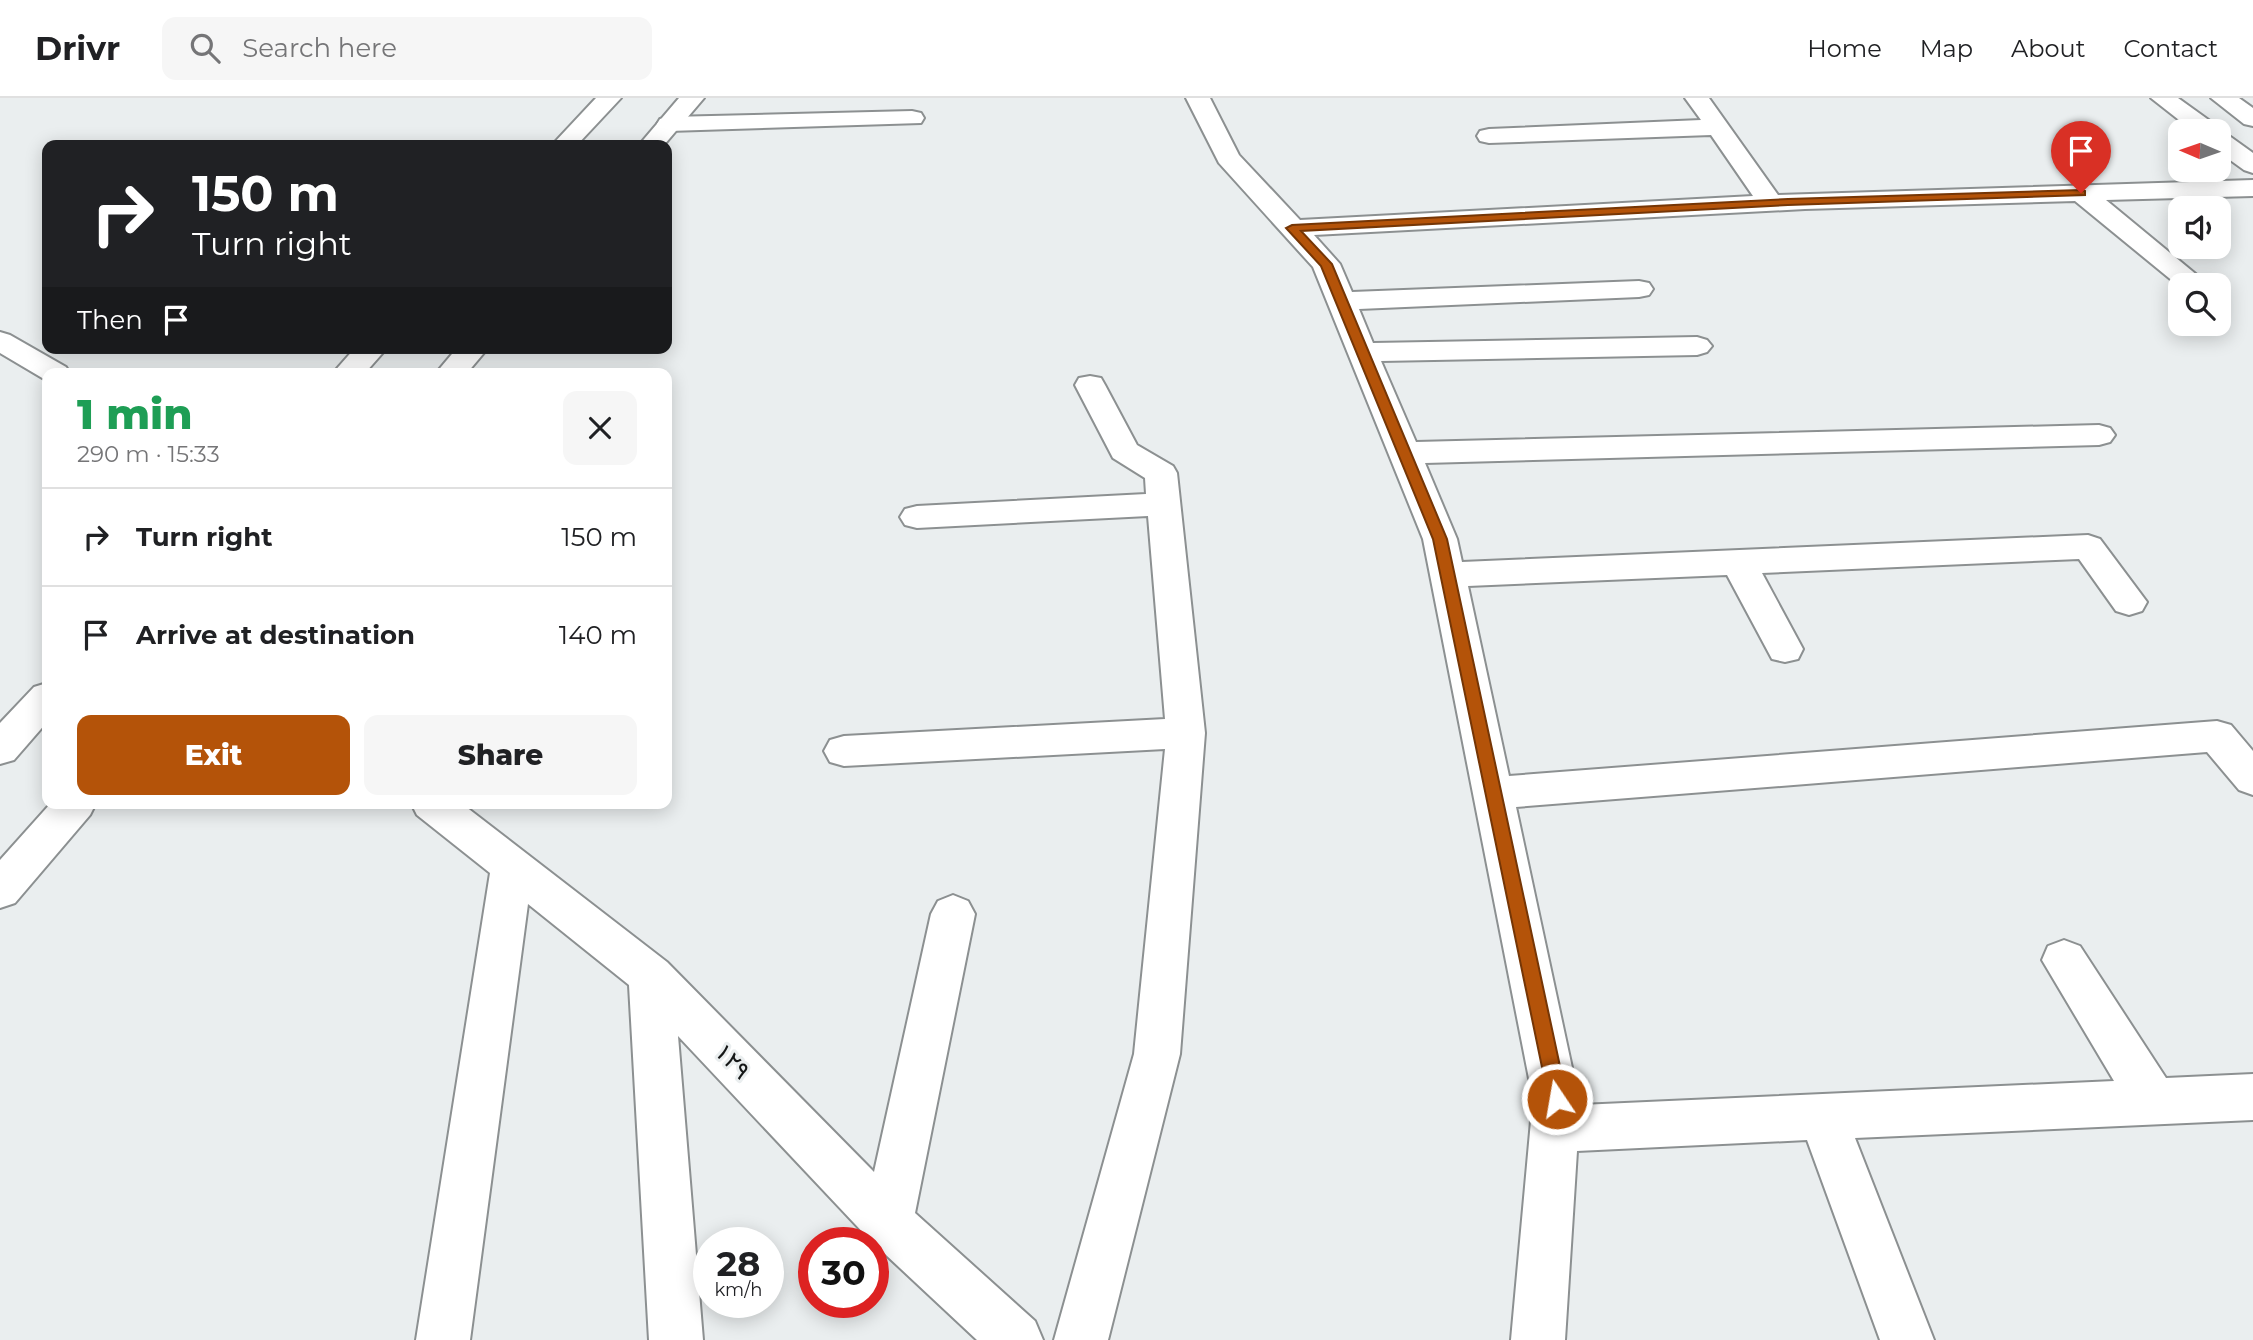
<!DOCTYPE html>
<html lang="en">
<head>
<meta charset="utf-8">
<style>
	body { margin:0; font-family:Montserrat,sans-serif; background:#f6f6f6; color:#202124; height:100vh; display:flex; flex-direction:column; font-size:26px; white-space:nowrap }
	* { box-sizing:border-box; margin:0 }
	p { font-size:23px; color:#757577 }
	.icon { flex:none; width:38px; height:38px; fill:none; stroke:currentColor; stroke-width:2; stroke-linecap:round; stroke-linejoin:round }
	.map { position:relative; flex:1; overflow:hidden }
	.side { position:absolute; left:42px; top:270px; width:630px; height:441px; display:flex; flex-direction:column; background:#fff; border-radius:14px; box-shadow:0 4px 18px #0003 }
	.side>* { flex:none }
	.hud { position:absolute; left:42px; top:42px; width:630px; height:214px; border-radius:14px; box-shadow:0 4px 18px #0003; background:#202124; color:#fff; overflow:hidden }
	.needle { width:46px; rotate:272deg }
	.controls { position:absolute; left:2168px; top:21px; display:grid; gap:14px }
	.controls a { display:grid; place-items:center; width:63px; height:63px; border-radius:14px; background:#fff; box-shadow:0 4px 18px #0003; font-size:35px }
	.speed { position:absolute; left:693px; top:1129px; display:flex; gap:14px; font-size:35px; font-weight:700; text-align:center }
	.speed>* { display:grid; place-content:center; width:91px; height:91px; border-radius:50%; background:#fff; box-shadow:0 4px 18px #0003; line-height:1 }
	.speed small { font-size:18px; font-weight:400 }
	.speed .limit { border:10px solid #d22; background:#fff; color:#111 }
	.pin { position:absolute; display:grid; place-items:center; width:60px; height:60px; color:#fff; margin:-72px -30px; border-radius:50% 50% 50% 0; rotate:-45deg; box-shadow:0 0 7px #0007 }
	.pin .icon { rotate:45deg }
	.me { position:absolute; width:77px; margin:-38px; rotate:348deg; stroke-linejoin:round; filter:drop-shadow(0 0 5px #0008) }
	.turn { display:flex; align-items:center; gap:24px; height:147px; padding:0 35px; font-size:32px }
	.turn .icon { width:91px; height:91px; stroke-width:2.5 }
	.turn b { display:block; font-size:49px; line-height:60px }
	.then { display:flex; align-items:center; height:66px; padding:0 35px; background:#0003; gap:14px; font-size:26px }
	.round { display:grid; place-items:center; flex:none; width:74px; height:74px; border-radius:14px; background:#f6f6f6 }
	.headline { display:flex; align-items:center; justify-content:space-between; height:119px; padding:0 35px }
	h1 { font-size:42px; font-weight:800; line-height:52px; color:#1e9e55 }
	.primary-button { display:flex; gap:14px; margin-top:auto; padding:14px 35px }
	.primary-button a { flex:1; height:80px; border-radius:14px; background:#b45309; color:#fff; font-size:28px; font-weight:800; line-height:80px; text-align:center }
	.primary-button a+a { background:#f6f6f6; color:#202124 }
	ul { padding:0; list-style:none }
	li { display:flex; align-items:center; gap:21px; height:98px; padding:0 35px; border-top:2px solid #e0e0e0 }
	li div { flex:1 }
	li b { display:block; font-size:26px }
	li em { font-style:normal }
	header { display:flex; align-items:center; gap:42px; box-sizing:border-box; height:98px; padding:0 35px; background:#fff; border-bottom:2px solid #e0e0e0 }
	header strong { font-size:33px }
	nav { display:flex; gap:38px; margin-inline-start:auto; font-size:24px }
	.search { width:490px; height:63px; background:#f6f6f6; display:flex; align-items:center; gap:18px; box-sizing:border-box; padding:0 24px; border-radius:14px; color:#757577; font-size:26px }
	.map>svg:first-child { display:block }
	.lines { fill:none; stroke-linecap:round; stroke-linejoin:round }
	.minor-casing { stroke:#8c9091; stroke-width:4 }
	.major-casing { stroke:#8c9091; stroke-width:4 }
	.minor { fill:#fff; fill-rule:evenodd }
	.major { fill:#fff; fill-rule:evenodd }
	.route { fill:#b45309; stroke:#753606; stroke-width:2 }
	.labels { text-anchor:middle; dominant-baseline:central; stroke-width:6; stroke-linejoin:round; paint-order:stroke }
	.near-street-label { font-size:24px; fill:#151717; stroke:#eaeeef }
</style>
</head>
<body>
<header>
<strong>Drivr</strong>
<div class="search"><svg class="icon" aria-label="search" viewBox="0 0 24 24"><circle cx="10" cy="10" r="6"/><path d="M15 15l6 6"/></svg>Search here</div>
<nav><a>Home</a><a>Map</a><a>About</a><a>Contact</a></nav>
</header>
<div class="map">
<svg width="2253" height="1242" viewBox="0 0 2253 1242">
	<rect width="100%" height="100%" fill="#eaeeef"/>
	<g class="lines">
		<defs>
			<path id="minor" d="M1186,0H1210L1239,57L1300,122L1753,98L1711,37L1489,45L1480,43L1477,38L1480,33L1489,31L1701,22L1685,0H1709L1778,97L2253,82V98L2106,102L2209,187L2180,189L2075,103L1805,111L1314,137L1340,166L1352,194L1639,183L1649,185L1653,191L1649,197L1639,199L1359,211L1373,245L1697,239L1707,242L1712,248L1707,254L1697,257L1381,263L1416,344L2099,327L2110,330L2115,337L2110,344L2099,347L1425,365L1457,441L1462,464L2088,437L2100,441L2147,504L2142,513L2129,517L2116,513L2079,461L1762,475L1803,551L1798,561L1785,564L1772,561L1727,477L1468,488L1509,678L2217,623L2231,627L2253,653V697L2239,692L2207,654L1516,709L1580,1007L2114,983L2042,862L2048,848L2064,842L2080,848L2166,980L2253,976V1022L1855,1040L1934,1242H1880L1807,1042L1577,1053L1565,1242H1511L1533,1001L1423,441L1313,169L1219,65Z
				M912,13L921,15L924,20L921,25L669,33L660,31L657,26L660,21L669,19Z
				M0,234L10,237L66,269L70,275H47V282L44,281L0,255Z
				M1090,278L1101,280L1105,287L1137,347L1173,368L1177,375L1205,635L1180,956L1108,1242H1054L1134,956L1165,651L844,668L830,664L824,653L830,642L844,638L1165,621L1148,418L917,430L905,427L900,419L905,411L917,408L1146,396L1145,380L1113,360L1075,287L1079,280Z
				M411,705H461L667,864L874,1074L931,816L938,803L953,797L968,803L975,816L915,1115L1035,1223L1043,1242H977L870,1142L678,938L703,1242H649L629,887L528,806L470,1242H416L490,775L417,717Z"/>
			<path id="major" d="M596,0H621L577,47H552Z
				M679,0H704L664,47H639Z
				M2151,0H2178L2217,28L2220,33L2219,35L2228,37L2253,55V75L2244,72L2219,54V33H2193Z
				M2211,0H2239L2253,10V28L2244,26Z
				M355,250H387L365,275H333Z
				M457,250H488L467,275H436Z
				M47,585V624L14,662L0,666V625L34,589Z
				M51,705H96L90,717L15,805L0,810V762Z"/>
		</defs>
		<use href="#minor" class="minor-casing"/>
		<use href="#major" class="major-casing"/>
		<use href="#minor" class="minor"/>
		<use href="#major" class="major"/>
	</g>
	<path class="route" d="M2081,92L2085,93V97L1788,107L1301,133L1332,166L1447,441L1567,1001L1564,1008L1557,1010L1550,1008L1433,441L1321,168L1286,130L1292,127L1788,101Z"/>
	<g class="labels">
		<g class="near-street-label">
			<text transform="translate(733 963) rotate(46)">۱۲۹</text>
		</g>
	</g>
</svg>
<div class="controls">
<a><svg class="needle" viewBox="-14 -14 28 28"><path d="M0-13l5 13h-10z" fill="#e53935"/><path d="M0 13l5-13h-10z" fill="#757577"/></svg></a>
<a><svg class="icon" aria-label="sound" viewBox="0 0 24 24"><path d="M4 9h4l5-4v14l-5-4H4zM17 9q2 3 0 6"/></svg></a>
<a><svg class="icon" aria-label="search" viewBox="0 0 24 24"><circle cx="10" cy="10" r="6"/><path d="M15 15l6 6"/></svg></a>
</div>
<div class="speed"><div>28<small>km/h</small></div><div class="limit">30</div></div>
<div class="pin" style="left:2081px;top:95px;background:#d93025"><svg class="icon" aria-label="arrive" viewBox="0 0 24 24"><path d="M6 21V4h12l-3 4 3 4H6"/></svg></div>
<svg class="me" style="left:1557px;top:1001px" viewBox="-20 -20 40 40"><circle r="17" fill="#b45309" stroke="#fff" stroke-width="3"/><path d="M0-11L8 9 0 5-8 9z" fill="#fff"/></svg>
<div class="hud">
<div class="turn"><svg class="icon" aria-label="right" viewBox="0 0 24 24"><path d="M7 20v-9h11M14 6l5 5-5 5"/></svg><div><b>150 m</b>Turn right</div></div>
<div class="then">Then<svg class="icon" aria-label="arrive" viewBox="0 0 24 24"><path d="M6 21V4h12l-3 4 3 4H6"/></svg></div>
</div>
<section class="side">
<div class="headline"><div><h1>1 min</h1><p>290 m · 15:33</p></div><a class="round"><svg class="icon" aria-label="close" viewBox="0 0 24 24"><path d="M6 6l12 12M18 6L6 18"/></svg></a></div>
<ul>
<li><svg class="icon" aria-label="right" viewBox="0 0 24 24"><path d="M7 20v-9h11M14 6l5 5-5 5"/></svg><div><b>Turn right</b></div><em>150 m</em></li>
<li><svg class="icon" aria-label="arrive" viewBox="0 0 24 24"><path d="M6 21V4h12l-3 4 3 4H6"/></svg><div><b>Arrive at destination</b></div><em>140 m</em></li>
</ul>
<div class="primary-button"><a>Exit</a><a>Share</a></div>
</section>
</div>
</body>
</html>
